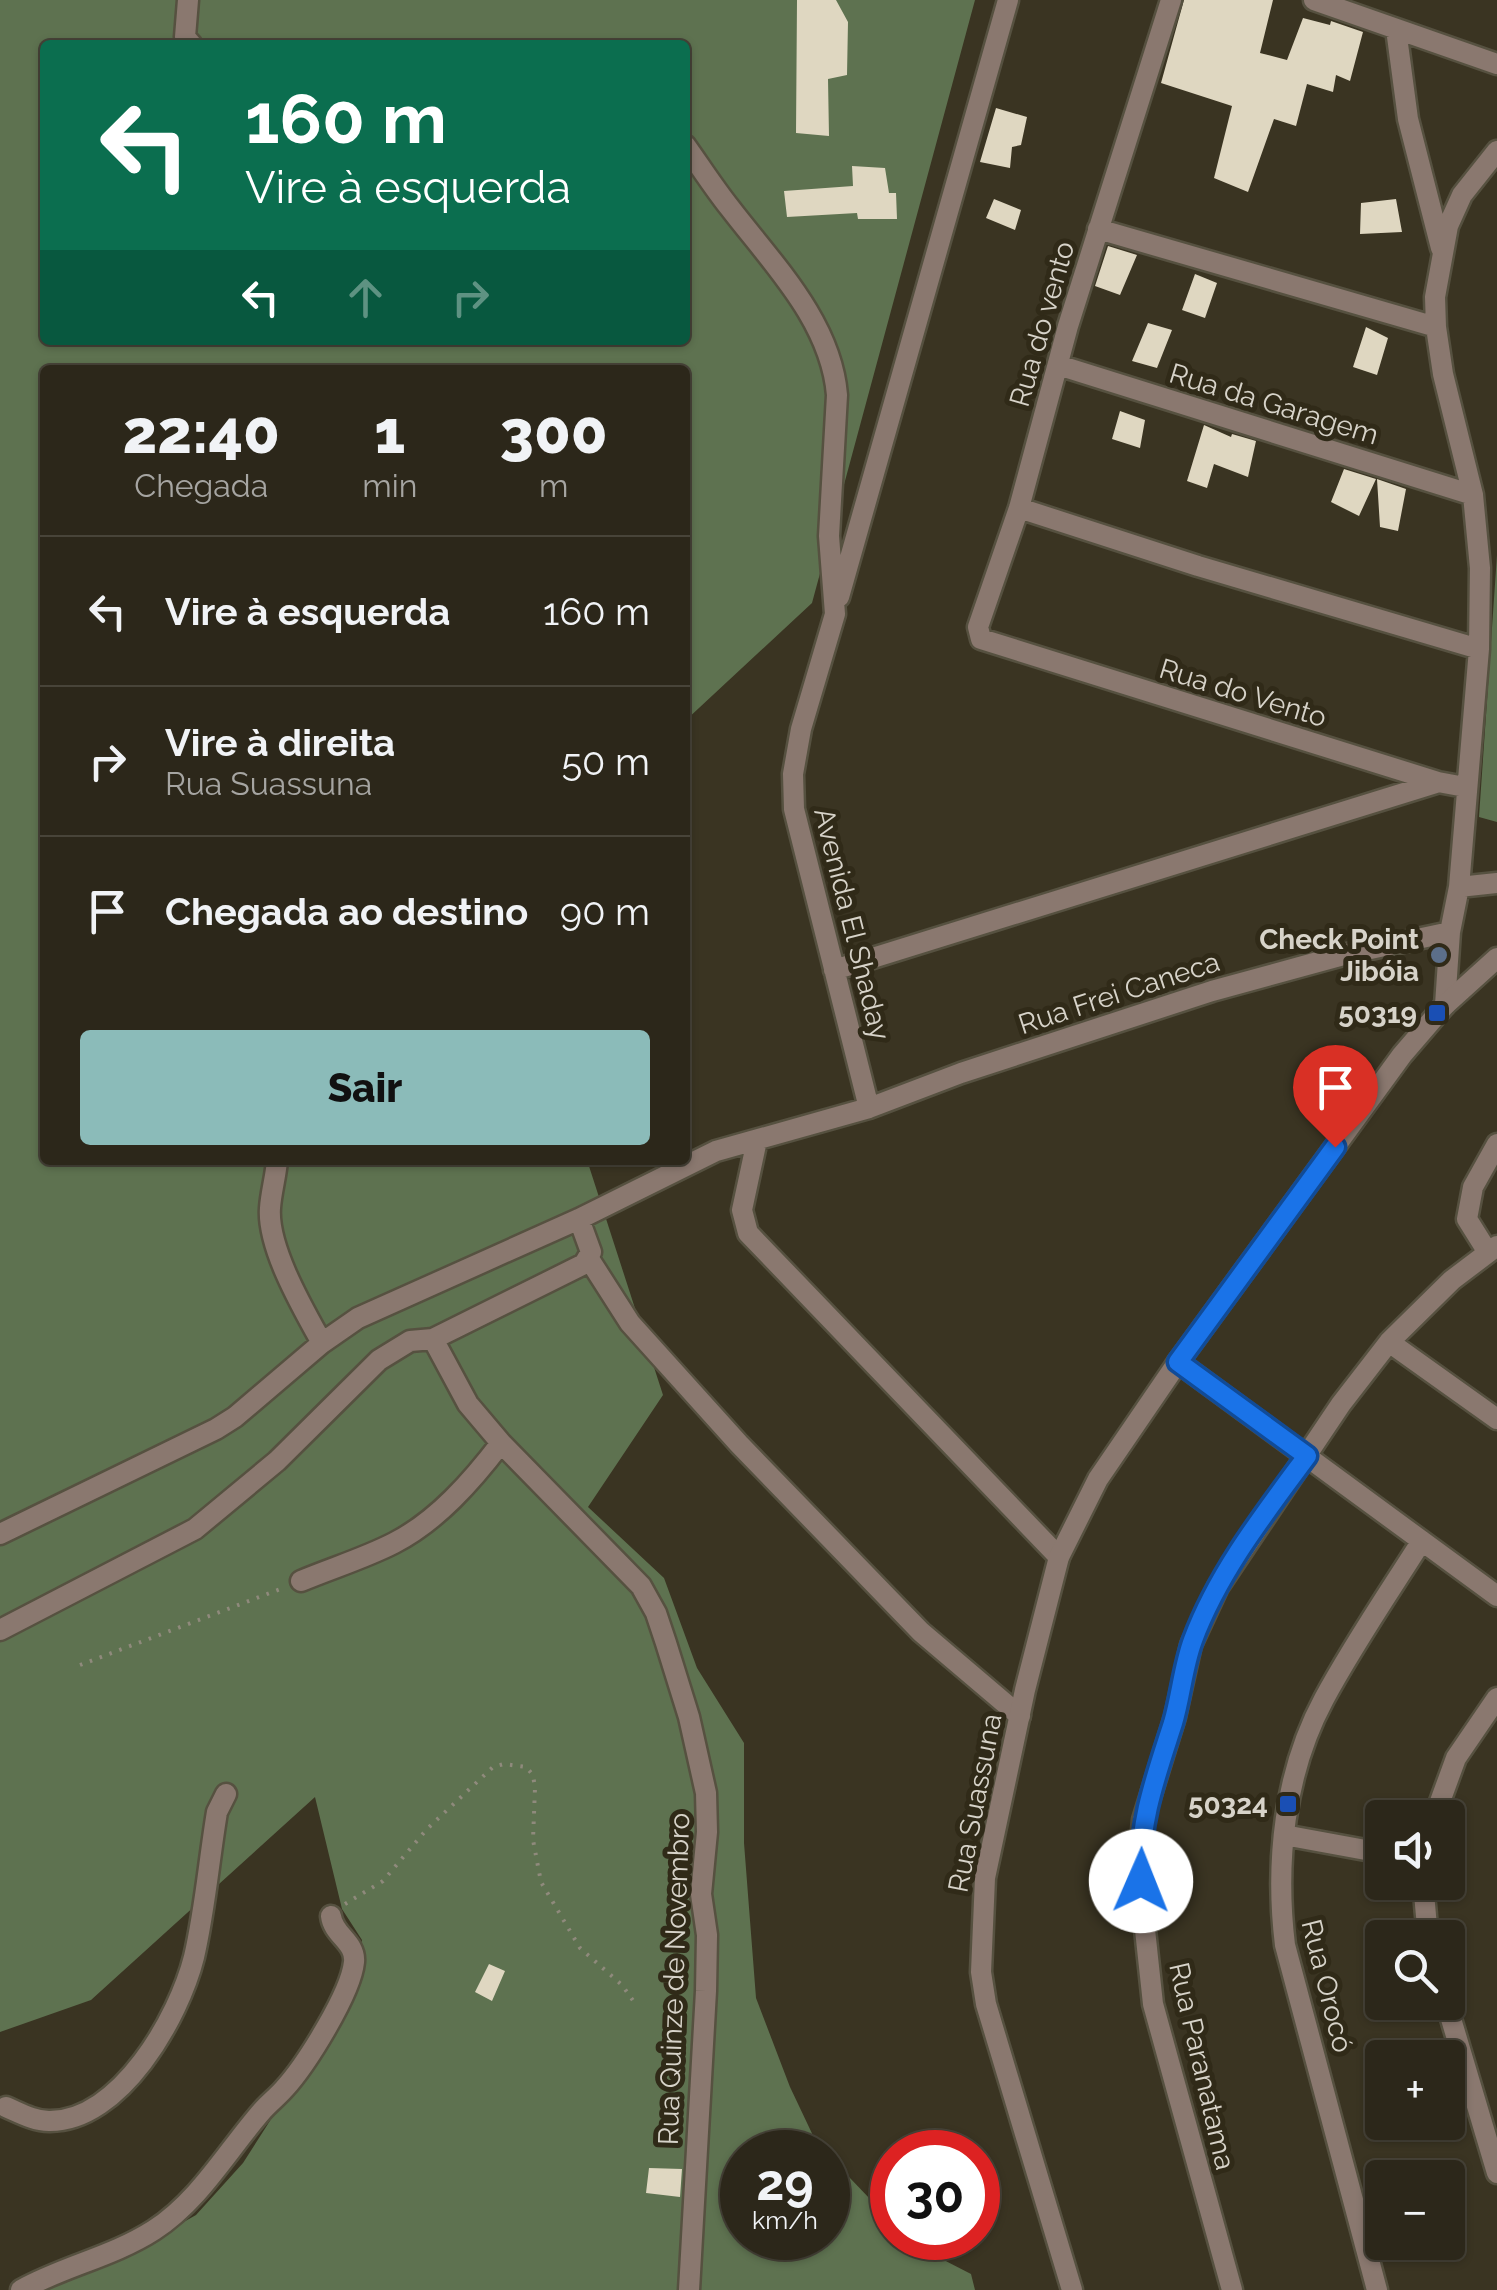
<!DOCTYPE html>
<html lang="pt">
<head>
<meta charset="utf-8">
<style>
	body { margin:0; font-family:Raleway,sans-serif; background:#342f23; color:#f1f3f6; height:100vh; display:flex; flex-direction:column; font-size:38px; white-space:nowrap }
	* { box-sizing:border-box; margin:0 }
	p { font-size:32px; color:#a6a5a2 }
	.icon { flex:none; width:55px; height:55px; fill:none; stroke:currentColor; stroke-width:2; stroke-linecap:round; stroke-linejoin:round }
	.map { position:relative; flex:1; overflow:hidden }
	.details { position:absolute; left:40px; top:365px; width:650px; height:800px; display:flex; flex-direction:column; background:#2c271a; border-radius:10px; box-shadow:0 2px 8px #0004,0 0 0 2px #484439 }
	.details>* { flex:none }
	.banner { position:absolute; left:40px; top:40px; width:650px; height:305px; border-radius:10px; box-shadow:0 2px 8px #0004,0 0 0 2px #484439; background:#0b6e4f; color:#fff; overflow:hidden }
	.fabs { position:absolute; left:1365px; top:1800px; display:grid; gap:20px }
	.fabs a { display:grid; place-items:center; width:100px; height:100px; border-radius:10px; background:#2c271a; box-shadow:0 2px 8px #0004,0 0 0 2px #484439; font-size:50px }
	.speed { position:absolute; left:720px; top:2130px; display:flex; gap:20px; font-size:50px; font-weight:700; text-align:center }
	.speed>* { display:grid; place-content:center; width:130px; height:130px; border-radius:50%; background:#2c271a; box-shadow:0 2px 8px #0004,0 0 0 2px #484439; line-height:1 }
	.speed small { font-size:25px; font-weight:400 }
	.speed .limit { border:15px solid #d22; background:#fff; color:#111 }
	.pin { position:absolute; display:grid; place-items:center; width:85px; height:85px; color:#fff; margin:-102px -42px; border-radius:50% 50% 50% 0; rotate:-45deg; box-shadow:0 0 10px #0007 }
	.pin .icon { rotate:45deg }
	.me { position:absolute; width:110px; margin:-55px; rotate:1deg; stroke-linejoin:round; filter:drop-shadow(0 0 8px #0008) }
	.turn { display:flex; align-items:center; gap:35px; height:210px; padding:0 40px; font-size:45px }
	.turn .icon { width:130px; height:130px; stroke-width:2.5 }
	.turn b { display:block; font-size:70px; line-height:85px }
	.lanes { display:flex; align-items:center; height:95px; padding:0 40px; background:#0003; justify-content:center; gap:50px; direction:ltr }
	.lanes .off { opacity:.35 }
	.eta { display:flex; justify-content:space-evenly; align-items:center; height:170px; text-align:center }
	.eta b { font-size:60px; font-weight:800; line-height:70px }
	.cta { display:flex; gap:20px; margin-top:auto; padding:20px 40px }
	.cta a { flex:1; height:115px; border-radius:10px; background:#8bbbb9; color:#111; font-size:40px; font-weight:800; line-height:115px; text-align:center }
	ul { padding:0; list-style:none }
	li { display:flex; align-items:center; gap:30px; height:150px; padding:0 40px; border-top:2px solid #484439 }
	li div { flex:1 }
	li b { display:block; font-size:38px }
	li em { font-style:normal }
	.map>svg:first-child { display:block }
	.forest { fill:#5e7250; fill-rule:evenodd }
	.building { fill:#dfd7c1 }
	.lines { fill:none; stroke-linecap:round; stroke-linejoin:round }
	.minor-casing { stroke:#565140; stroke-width:25 }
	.tertiary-casing { stroke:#565140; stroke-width:25 }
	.path { stroke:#8f8a7c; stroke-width:4; stroke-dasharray:2.5 8; stroke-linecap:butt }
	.minor { stroke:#8a786f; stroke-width:20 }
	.tertiary { stroke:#8a786f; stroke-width:20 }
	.route-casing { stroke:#114b97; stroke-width:25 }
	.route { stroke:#1a73e8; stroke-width:18 }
	.service-dot { fill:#5c6f8a; stroke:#302a18; stroke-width:4 }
	.transit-dot { fill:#1a4fb4; stroke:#302a18; stroke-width:4 }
	.labels { text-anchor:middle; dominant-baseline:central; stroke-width:10; stroke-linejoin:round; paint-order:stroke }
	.street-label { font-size:28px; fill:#d7d3c9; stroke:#302a18 }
	.poi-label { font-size:28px; font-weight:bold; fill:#d7d3c9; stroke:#302a18; text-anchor:end }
</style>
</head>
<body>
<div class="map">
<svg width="1497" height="2290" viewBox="0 0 1497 2290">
	<rect width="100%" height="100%" fill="#3a3422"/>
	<path class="forest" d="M0,0H975L812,603L685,721V370H45V1160H587L663,1395L588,1507L664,1578L697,1668L744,1743V1843L756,1998L790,2087L817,2144L825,2152H742V2238H828V2155L892,2222V2238H912L934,2255L971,2274L975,2290H45L102,2268L196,2215L243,2163L305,2066L347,2012L362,1940L342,1909L315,1797L91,2000L0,2032ZM45,45H685V340H45Z
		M1497,555V822L1479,817Z"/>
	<path class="building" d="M797,0H836L848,22L847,75L828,79L829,136L796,133Z
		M1184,0H1273L1260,53L1287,60L1303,18L1330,25L1331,21L1363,32L1350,81L1336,75L1333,92L1307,84L1296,126L1274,119L1248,192L1214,178L1232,106L1161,83Z
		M996,108L1027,117L1021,145L1012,147L1010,168L980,162Z
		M852,166L885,168L889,193H896L897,219H858L857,213L787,217L784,191L853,186Z
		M994,199L1021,210L1015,230L986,218Z
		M1396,199L1402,232L1360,234L1361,203Z
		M1108,246L1137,255L1120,295L1095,286Z
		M1195,274L1217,283L1205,318L1182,310Z
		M1148,323L1172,330L1157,368L1132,361Z
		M1366,327L1388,338L1377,375L1353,367Z
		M1120,411L1145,420L1140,448L1112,439Z
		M1204,425L1231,437L1232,434L1256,441L1248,477L1214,464L1207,488L1187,481Z
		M1344,469L1376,479L1359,516L1331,502Z
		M1377,479L1406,489L1398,531L1380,527Z
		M489,1964L505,1971L492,2001L475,1992Z
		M649,2168L682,2169L680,2197L646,2193Z"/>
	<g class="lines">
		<defs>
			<path id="minor" d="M188,0L185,37L192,45
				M1171,0L1068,326L1019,508L978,627L981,639L1438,782L1465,787
				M1314,0L1497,64
				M1396,29L1408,119L1441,248
				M685,145C700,166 714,188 730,208C773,264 831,322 837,395L829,536L835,614L801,729L793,774L794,809L869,1108
				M1098,229L1436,327
				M1058,365L1473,495
				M1019,508L1198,566L1479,649
				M839,597L1008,0
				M1459,887L1497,883
				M834,970L1436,783
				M1445,1005L1450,932L1459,887L1479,649L1480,568L1473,495L1443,374L1436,327L1435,297L1448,226L1462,195L1497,151
				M757,1140L742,1210L748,1233L1059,1557
				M277,1160C276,1176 271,1192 270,1208C267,1247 303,1309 322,1343
				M1487,1251L1467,1219L1473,1187L1497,1144
				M589,1259L630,1323L739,1444L921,1632L1020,1716
				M433,1339L468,1404L501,1443L641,1586L656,1613L666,1643L689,1717L706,1793L707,1832L701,1894L707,1935L706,1991L689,2290
				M1389,1342L1497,1419
				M1178,1362L1497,1596
				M0,1534L216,1429L235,1417L322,1343L358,1318L579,1219L716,1151L869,1108L961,1073L1212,991L1347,954L1450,932
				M301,1581C332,1568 365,1558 394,1543C437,1521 472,1481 501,1443
				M0,1630L195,1529L277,1461L379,1360L410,1341L433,1339L584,1264L591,1252L579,1219
				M1434,1818L1456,1758L1497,1698
				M1284,1835L1382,1853
				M1423,1882L1428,1938
				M1446,2002L1497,2173
				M6,2107C20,2113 34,2121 49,2121C120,2122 179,2017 194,1957C205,1910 209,1860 217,1812L226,1794
				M21,2290C64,2266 112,2257 154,2230C200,2200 227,2151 262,2111C269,2103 277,2097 284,2089C306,2065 351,1993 354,1962C356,1942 333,1935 331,1916
				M1232,2290L1153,2004L1143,1911L1140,1850L1143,1820L1175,1717L1191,1645L1218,1587L1341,1404L1389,1342L1452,1280L1497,1246
				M1377,2290L1285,1945C1275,1863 1284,1773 1324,1699C1353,1645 1388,1594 1421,1542"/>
			<path id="tertiary" d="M1072,2290L986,2004L981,1972L985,1878L1025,1690L1059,1557L1098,1479L1178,1362L1402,1055L1445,1005L1497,958"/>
		</defs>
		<use href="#minor" class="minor-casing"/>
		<use href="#tertiary" class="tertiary-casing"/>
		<path class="path" d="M80,1665L283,1588
			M345,1904L383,1881L427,1829L493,1767L504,1764L526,1767L533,1775L535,1788L533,1840L541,1882L580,1948L622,1985L634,2002"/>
		<use href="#minor" class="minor"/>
		<use href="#tertiary" class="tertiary"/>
	</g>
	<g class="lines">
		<defs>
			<path id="route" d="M1141,1881C1138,1824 1156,1776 1173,1723C1181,1696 1183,1667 1193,1640C1218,1573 1264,1514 1307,1456L1178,1362L1335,1147"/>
		</defs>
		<use href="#route" class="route-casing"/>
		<use href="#route" class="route"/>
	</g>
	<circle class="service-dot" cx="1439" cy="955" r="10"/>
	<g class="transit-dot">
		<rect x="1427" y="1003" width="20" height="20" rx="5"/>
		<rect x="1278" y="1794" width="20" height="20" rx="5"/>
	</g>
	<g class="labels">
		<g class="street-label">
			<text transform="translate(1042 324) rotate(-74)">Rua do vento</text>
			<text transform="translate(1274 404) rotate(17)">Rua da Garagem</text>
			<text transform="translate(1243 693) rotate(17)">Rua do Vento</text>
			<text transform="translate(852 924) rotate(76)">Avenida El Shaday</text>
			<text transform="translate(1119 993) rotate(-18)">Rua Frei Caneca</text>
			<text transform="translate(975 1803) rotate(-79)">Rua Suassuna</text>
			<text transform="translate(674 1979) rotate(-88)">Rua Quinze de Novembro</text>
			<text transform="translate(1327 1986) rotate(76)">Rua Orocó</text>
			<text transform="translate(1202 2066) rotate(77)">Rua Paranatama</text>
		</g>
		<g class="poi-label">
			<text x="1419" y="939">Check Point<tspan x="1419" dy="32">Jibóia</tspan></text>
			<text x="1417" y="1013">50319</text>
			<text x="1268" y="1804">50324</text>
		</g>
	</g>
</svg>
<div class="fabs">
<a><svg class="icon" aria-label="sound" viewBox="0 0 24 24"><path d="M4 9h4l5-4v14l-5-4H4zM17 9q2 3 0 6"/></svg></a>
<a><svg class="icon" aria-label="search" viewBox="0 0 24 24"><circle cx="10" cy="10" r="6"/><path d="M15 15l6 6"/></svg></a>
<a>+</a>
<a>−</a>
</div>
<div class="speed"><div>29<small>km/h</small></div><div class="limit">30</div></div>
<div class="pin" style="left:1335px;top:1147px;background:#d93025"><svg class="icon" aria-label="arrive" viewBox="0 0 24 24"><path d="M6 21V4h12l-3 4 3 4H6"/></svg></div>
<svg class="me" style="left:1141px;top:1881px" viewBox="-20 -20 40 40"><circle r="19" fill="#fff"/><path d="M0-13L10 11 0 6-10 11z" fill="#1a73e8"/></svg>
<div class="banner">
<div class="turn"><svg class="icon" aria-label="left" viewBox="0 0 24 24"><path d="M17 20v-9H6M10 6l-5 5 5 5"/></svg><div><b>160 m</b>Vire à esquerda</div></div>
<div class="lanes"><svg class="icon" aria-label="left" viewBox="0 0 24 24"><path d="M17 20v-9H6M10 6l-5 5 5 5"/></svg><svg class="icon off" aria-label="ahead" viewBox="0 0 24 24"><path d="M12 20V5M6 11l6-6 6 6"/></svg><svg class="icon off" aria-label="right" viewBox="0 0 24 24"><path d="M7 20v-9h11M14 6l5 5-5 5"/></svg></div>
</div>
<section class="details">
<div class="eta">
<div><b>22:40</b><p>Chegada</p></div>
<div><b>1</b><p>min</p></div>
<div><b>300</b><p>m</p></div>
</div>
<ul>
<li><svg class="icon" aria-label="left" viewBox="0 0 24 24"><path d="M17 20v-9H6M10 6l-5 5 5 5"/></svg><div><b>Vire à esquerda</b></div><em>160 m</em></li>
<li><svg class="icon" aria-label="right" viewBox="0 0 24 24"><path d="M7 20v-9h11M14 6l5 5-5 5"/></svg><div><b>Vire à direita</b><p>Rua Suassuna</p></div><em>50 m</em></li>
<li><svg class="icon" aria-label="arrive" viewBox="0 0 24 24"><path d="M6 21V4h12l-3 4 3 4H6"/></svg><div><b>Chegada ao destino</b></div><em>90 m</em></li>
</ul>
<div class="cta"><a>Sair</a></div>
</section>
</div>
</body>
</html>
